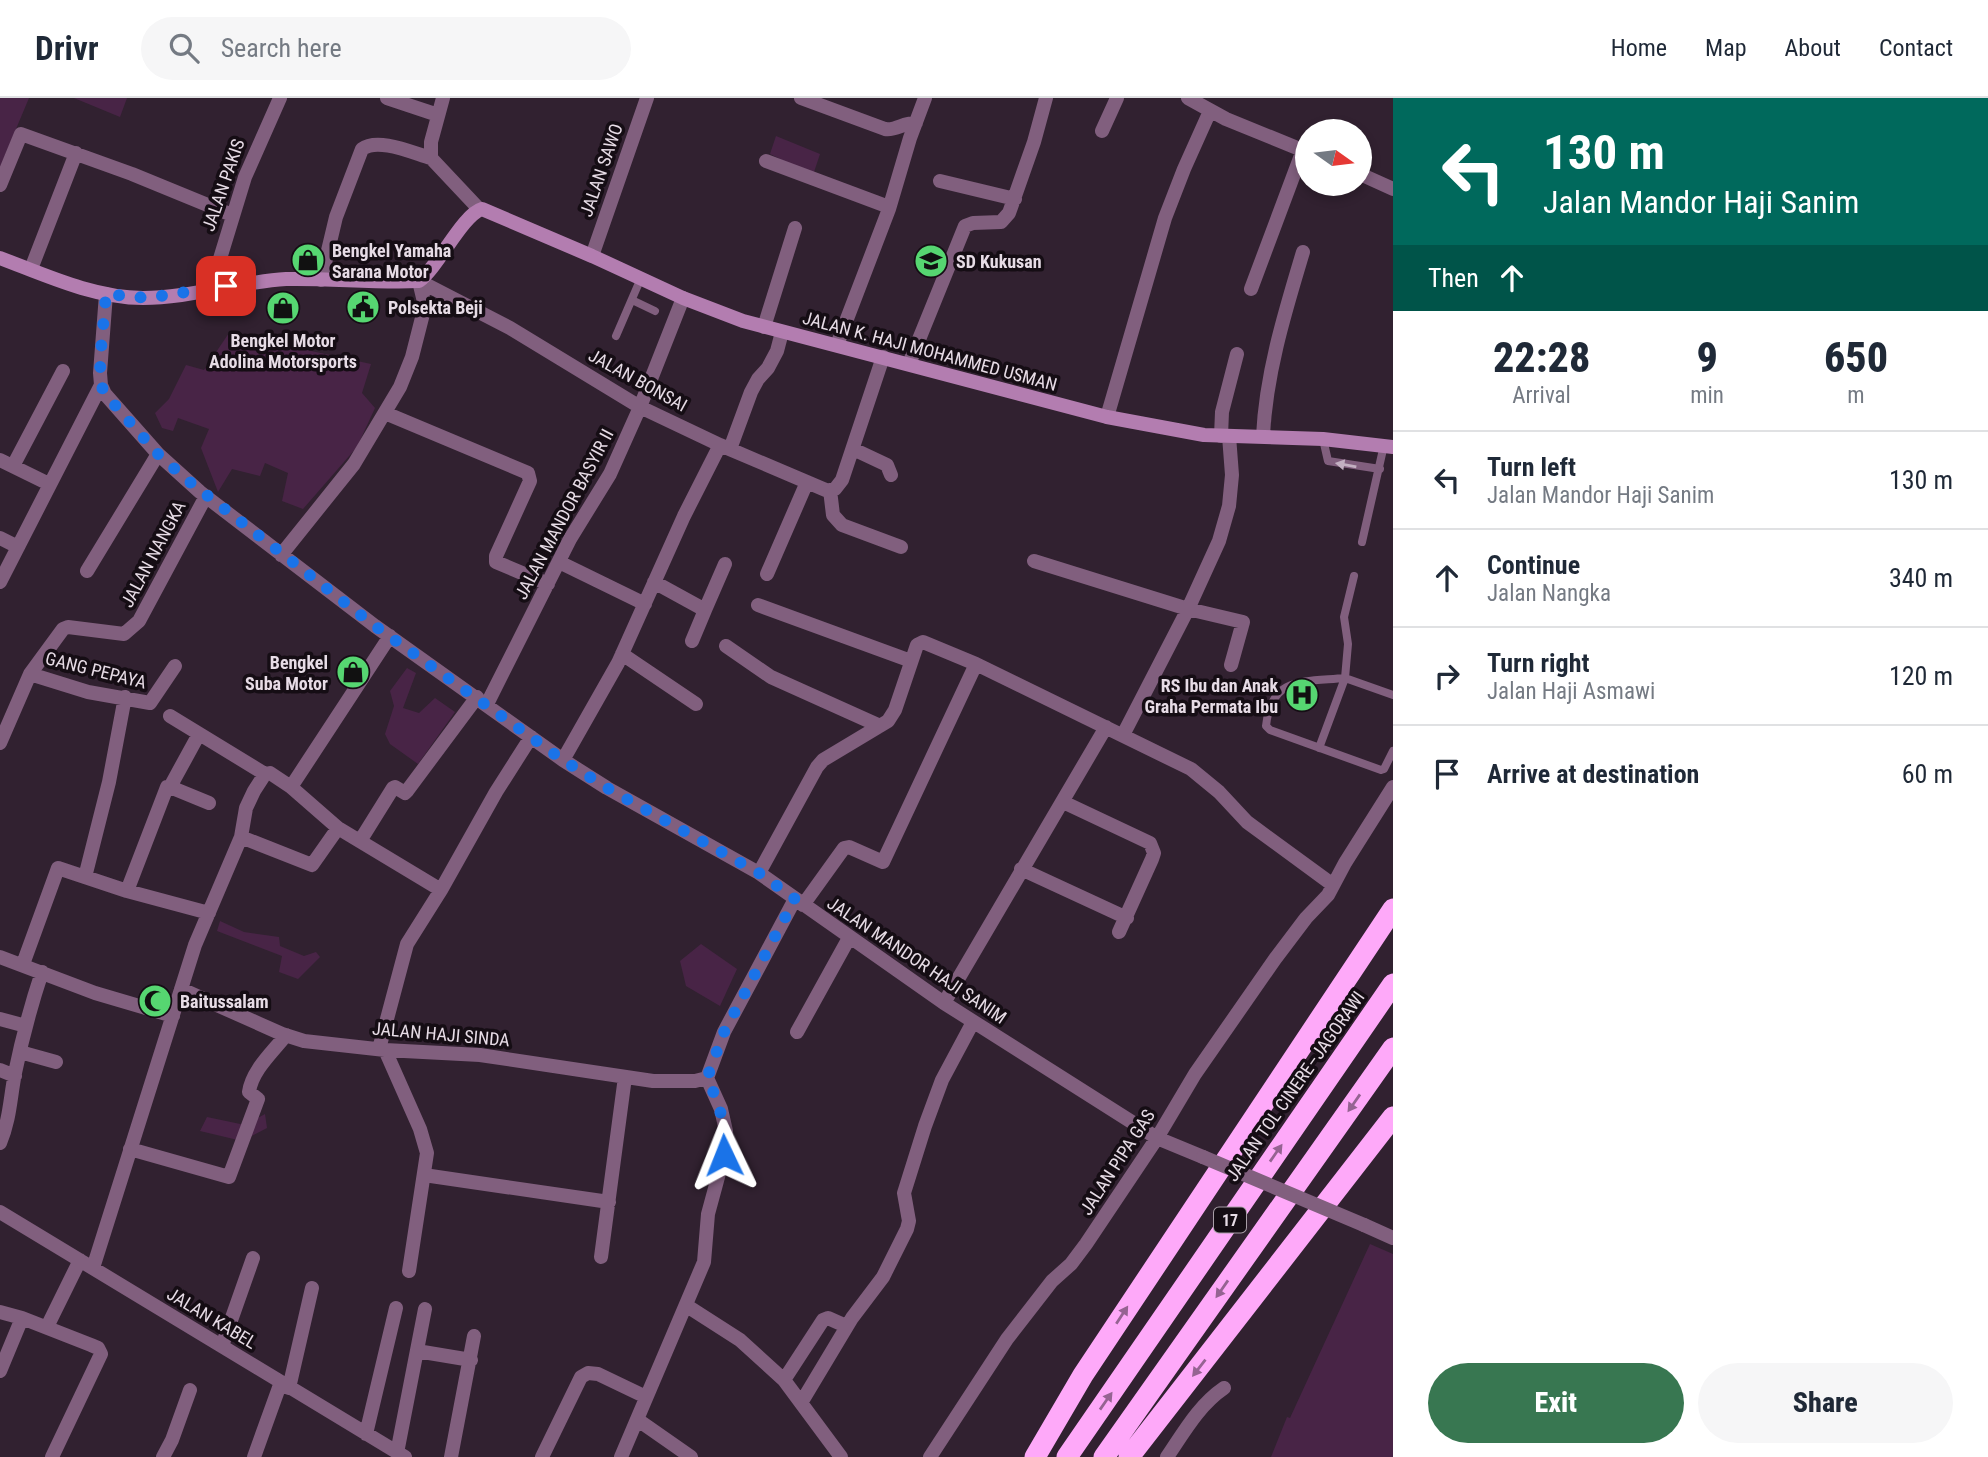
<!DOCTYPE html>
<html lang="en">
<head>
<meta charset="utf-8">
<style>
	body { margin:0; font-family:"Roboto Condensed",sans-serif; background:#f6f6f7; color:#1f2937; height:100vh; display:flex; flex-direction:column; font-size:26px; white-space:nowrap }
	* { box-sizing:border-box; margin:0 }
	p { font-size:23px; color:#747a83 }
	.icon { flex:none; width:38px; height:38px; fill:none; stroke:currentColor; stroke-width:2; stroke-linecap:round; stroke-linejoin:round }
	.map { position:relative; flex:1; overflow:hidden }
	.details { display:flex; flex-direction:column; background:#fff; width:595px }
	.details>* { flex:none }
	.guide { background:#00695c; color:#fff; overflow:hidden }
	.needle { width:46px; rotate:104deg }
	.fabs { position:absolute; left:1295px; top:21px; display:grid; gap:14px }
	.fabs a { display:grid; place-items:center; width:77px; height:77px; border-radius:50%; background:#fff; box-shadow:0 4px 10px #0003; font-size:35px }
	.pin { position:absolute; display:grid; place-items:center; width:60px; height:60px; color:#fff; margin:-30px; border-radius:14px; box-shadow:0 4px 10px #0006 }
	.me { position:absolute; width:77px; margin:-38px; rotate:358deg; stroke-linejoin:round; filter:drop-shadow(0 0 5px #0008) }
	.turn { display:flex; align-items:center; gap:24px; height:147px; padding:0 35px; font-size:32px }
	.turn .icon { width:91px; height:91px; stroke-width:2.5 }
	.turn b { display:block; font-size:49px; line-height:60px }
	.then { display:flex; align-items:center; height:66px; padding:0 35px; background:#0003; gap:14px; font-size:26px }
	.eta { display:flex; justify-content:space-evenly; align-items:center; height:119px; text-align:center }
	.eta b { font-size:42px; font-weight:800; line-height:49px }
	.action { display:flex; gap:14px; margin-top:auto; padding:14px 35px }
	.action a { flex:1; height:80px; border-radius:42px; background:#387751; color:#fff; font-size:28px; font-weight:800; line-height:80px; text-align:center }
	.action a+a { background:#f6f6f7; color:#1f2937 }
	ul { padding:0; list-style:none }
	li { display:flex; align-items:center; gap:21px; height:98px; padding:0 35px; border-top:2px solid #e0e1e3 }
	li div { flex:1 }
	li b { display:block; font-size:26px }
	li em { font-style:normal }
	header { display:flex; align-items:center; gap:42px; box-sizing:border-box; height:98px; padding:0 35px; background:#fff; border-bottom:2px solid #e0e1e3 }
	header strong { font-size:33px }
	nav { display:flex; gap:38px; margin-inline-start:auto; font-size:24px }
	.search { width:490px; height:63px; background:#f6f6f7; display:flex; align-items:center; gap:18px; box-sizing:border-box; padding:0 24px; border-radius:38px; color:#747a83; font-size:26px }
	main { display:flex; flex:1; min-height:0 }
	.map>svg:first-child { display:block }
	.green { fill:#482446 }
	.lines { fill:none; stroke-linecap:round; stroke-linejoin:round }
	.lane { stroke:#815f7e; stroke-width:8 }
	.street { stroke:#815f7e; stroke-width:14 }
	.secondary { stroke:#b37db0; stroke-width:14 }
	.highway { stroke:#fea9f9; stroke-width:21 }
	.street-bridge { stroke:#815f7e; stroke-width:14 }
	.oneway { fill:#c3b0c2 }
	.oneway2 { fill:#956392 }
	.route { stroke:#1a73e8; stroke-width:12; stroke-dasharray:0 21.6 }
	.labels { text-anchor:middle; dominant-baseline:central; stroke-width:7; stroke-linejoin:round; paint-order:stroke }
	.shield { fill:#150d14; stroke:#a89ea7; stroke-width:2 }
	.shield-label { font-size:16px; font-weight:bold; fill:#e7dce6 }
	.street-label { font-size:18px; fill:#e7dce6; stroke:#150d14 }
	.poi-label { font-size:18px; font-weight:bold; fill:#e7dce6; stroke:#150d14; text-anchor:start }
</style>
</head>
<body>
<header>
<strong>Drivr</strong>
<div class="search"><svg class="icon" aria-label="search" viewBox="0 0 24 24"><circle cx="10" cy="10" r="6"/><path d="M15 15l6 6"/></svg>Search here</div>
<nav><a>Home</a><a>Map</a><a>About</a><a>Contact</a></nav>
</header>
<main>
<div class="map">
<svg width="1393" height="1359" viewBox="0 0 1393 1359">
	<rect width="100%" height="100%" fill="#312130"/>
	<path class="green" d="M0,0H29L0,69Z
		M74,0H127L120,19Z
		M776,38L820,56L813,77L770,56Z
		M229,235L371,266L362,295L375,310L357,349L303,411L282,403L288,375L265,365L260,378L232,371L218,394L201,350L209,331L178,320L173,333L162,330L155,315L169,301L186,267L204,272Z
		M407,570L416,575L403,610L419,615L435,600L455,614L418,666L390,646L385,636L394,608L390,593Z
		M220,823L244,834L279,839L280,848L304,858L316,854L320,859L298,881L279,874L282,858L217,833Z
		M701,846L737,871L720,908L686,888L680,863Z
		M265,1016L267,1030L242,1043L200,1033L207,1019L245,1027Z
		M1370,1146L1393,1156V1359H1271L1287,1319L1290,1320Z"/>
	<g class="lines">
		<path class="lane" d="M632,202L655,213
			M616,238L641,180
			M1323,341L1328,363L1380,371
			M1362,444L1384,347
			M1354,478L1344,519L1348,546L1345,580L1393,597
			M1319,650L1345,580C1304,584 1271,578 1266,628L1270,632L1381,672L1384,671L1393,653"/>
		<path class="street" d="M387,0L438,17
			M443,0L431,44V60L479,111
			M801,0L885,31C896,33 904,24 916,25
			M1188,0L1226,21L1307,54
			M1102,33L1117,0
			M766,63L889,109
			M1360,76L1393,91
			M940,83L1015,101
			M0,87L21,36L132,76L232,117
			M592,158L647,0
			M31,171L76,55
			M321,182L336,119L362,51C378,39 413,55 431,60
			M419,183L510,230L640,309L720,347L828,393L835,391L842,382L883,259
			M211,190L245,79L280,0
			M1251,191L1303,52
			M106,196L100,275L101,287L105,296L158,356L200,394L375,528L563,662L607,690L759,775L944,905L1157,1040L1203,1059
			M764,229L795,130
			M837,247L889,111L910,40L925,0
			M909,266L965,128L973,125L1001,124L1009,115L1034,44L1046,0
			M385,315L528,375L530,383L496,458V464L548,486
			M1107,319L1165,120L1184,71L1210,13
			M1221,338L1222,314L1237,256
			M1263,338C1266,275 1285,214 1303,154
			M730,351L751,294L758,281L768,270L777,253L782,234
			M853,351L887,367L891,377
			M0,362L49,386
			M13,368L63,273
			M830,392L833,417L842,427L901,449
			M0,440L18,449
			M281,457L354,366L400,289L412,259L425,208L419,183
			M1034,463L1188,511L1243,524L1231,567
			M559,464L645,506
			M87,473L158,356
			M767,476L807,384
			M0,484L101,287
			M654,484L705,512L725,466
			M758,507L911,563
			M692,543L705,512
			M726,548L771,579L880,628
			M622,556L696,606
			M30,576L88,594L150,605L175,568
			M487,606L570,441L610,376L640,309L683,200
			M170,618L265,676L270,675L291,689L338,730L441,792L496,694L531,639
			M199,636L170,689L209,705
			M1123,637L1188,511L1219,443L1229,408L1232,377L1229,338
			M0,645L30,576L63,531L68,529L124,536L139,523L206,398
			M563,662L618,565L684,418L720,347
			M291,689L390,538
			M1063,704L1150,745L1154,755L1152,761L1119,834
			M241,739L312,767L338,730
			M360,743L393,690L395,689L405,695L407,693L477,599
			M1021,771L1127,820
			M759,775L817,669L823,662L888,623L895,612L917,547L923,544L976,566L1191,671L1219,694L1247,724L1333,787
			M85,779L109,684L125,599
			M127,793L167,689H170
			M803,807L844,750L849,749L883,764L976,566
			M0,859L95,895L173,918
			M23,866L58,770L127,793L209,815
			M181,891L282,936L304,943L385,952L480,957L653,983H695L707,980
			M944,905L1106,629
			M0,921L26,928
			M797,934L849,840
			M379,951L407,846L441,792
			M385,952L420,1031L427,1055L409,1173
			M20,954L56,964
			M0,972L15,978
			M0,1045C10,1021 10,1001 15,975C22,941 31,907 42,874
			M130,1051L229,1079L258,1001L249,994C252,972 273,954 286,937
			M424,1077L609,1104
			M0,1114L405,1359
			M1364,1127L1393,1140
			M601,1159L625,979
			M93,1170L195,847L241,739L246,710L254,693L265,676
			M687,1208L740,1242L784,1282L841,1359
			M0,1214L22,1220L91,1247L98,1250L101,1256L52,1359
			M47,1229L80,1162
			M222,1248L253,1160
			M417,1253L471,1262
			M0,1273L22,1220
			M784,1282L823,1222L828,1220L846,1228
			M289,1290L312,1190
			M801,1305L852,1220L883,1179L907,1131L909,1123L904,1095L925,1028L942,982L973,924
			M638,1322L691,1359
			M366,1336L396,1210
			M397,1355L425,1211
			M163,1359L172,1342L190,1292
			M254,1359L281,1284
			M451,1359L474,1238
			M542,1359L581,1279L588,1275L598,1276L646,1299
			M621,1359L704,1164L708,1116L724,1057L726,1033L721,1011L707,980L724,934L795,801
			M930,1359L1007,1241L1052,1183L1071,1166L1086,1146L1157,1040L1195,976L1275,861L1306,820L1328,797L1345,765L1393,689
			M1167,1359C1184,1334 1199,1307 1224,1290"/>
		<path class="secondary" d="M0,160C45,177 94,200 143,200C189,200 238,184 286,181C330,180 375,185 419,183C439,168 462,117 482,111L592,158L683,200L743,223L1107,319L1204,337L1323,341L1393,349"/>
		<path class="highway" d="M1035,1359L1083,1277L1393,811
			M1067,1359L1393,886
			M1104,1359L1393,950
			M1129,1359L1393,1019"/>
		<path class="street-bridge" d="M1203,1059L1364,1127"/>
	</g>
	<defs><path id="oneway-solid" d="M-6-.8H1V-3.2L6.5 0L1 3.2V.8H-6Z" transform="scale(1.75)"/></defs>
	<use class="oneway" href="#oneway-solid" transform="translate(1346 367) rotate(-170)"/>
	<g class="oneway2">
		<use href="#oneway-solid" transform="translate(1354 1005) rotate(125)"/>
		<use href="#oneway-solid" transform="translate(1276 1055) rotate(-55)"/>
		<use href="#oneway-solid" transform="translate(1222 1191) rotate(125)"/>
		<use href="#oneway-solid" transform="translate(1122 1217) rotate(-57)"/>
		<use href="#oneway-solid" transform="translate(1199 1270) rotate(128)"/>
		<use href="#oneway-solid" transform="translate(1106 1303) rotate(-55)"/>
	</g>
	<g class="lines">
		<path class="route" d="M226,188L147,200L106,196L100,263L101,287L105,296L158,356L186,381L375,528L563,662L607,690L759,775L795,801L724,934L707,980C720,1008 726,1025 724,1057"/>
	</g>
	<defs>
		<symbol id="shop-disc" viewBox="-11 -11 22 22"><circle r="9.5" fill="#56d671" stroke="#150d14"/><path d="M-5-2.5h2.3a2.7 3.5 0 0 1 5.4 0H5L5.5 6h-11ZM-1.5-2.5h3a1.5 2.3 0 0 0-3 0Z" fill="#111"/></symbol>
		<symbol id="school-disc" viewBox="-11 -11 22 22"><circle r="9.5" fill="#56d671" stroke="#150d14"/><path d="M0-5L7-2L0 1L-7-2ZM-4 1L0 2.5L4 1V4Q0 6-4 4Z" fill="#111"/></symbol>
		<symbol id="civic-disc" viewBox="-11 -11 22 22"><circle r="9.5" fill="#56d671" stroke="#150d14"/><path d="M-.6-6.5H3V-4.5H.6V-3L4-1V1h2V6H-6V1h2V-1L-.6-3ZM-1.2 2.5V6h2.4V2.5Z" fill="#111"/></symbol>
		<symbol id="hospital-disc" viewBox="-11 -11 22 22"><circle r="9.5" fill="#56d671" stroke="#150d14"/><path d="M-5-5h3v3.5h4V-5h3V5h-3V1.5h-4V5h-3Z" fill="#111"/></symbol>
		<symbol id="mosque-disc" viewBox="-11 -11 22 22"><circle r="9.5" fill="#56d671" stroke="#150d14"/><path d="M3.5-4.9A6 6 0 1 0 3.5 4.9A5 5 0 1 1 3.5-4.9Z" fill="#111"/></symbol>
	</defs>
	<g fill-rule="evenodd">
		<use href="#shop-disc" x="289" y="143" width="38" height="38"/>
		<use href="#school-disc" x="912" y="144" width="38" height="38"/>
		<use href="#civic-disc" x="344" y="190" width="38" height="38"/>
		<use href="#shop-disc" x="264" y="191" width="38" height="38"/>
		<use href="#shop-disc" x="334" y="555" width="38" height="38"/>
		<use href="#hospital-disc" x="1283" y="578" width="38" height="38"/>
		<use href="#mosque-disc" x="136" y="884" width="38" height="38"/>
	</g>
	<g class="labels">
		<rect class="shield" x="1214" y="1109.5" width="32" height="25" rx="5"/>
		<g class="shield-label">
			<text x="1230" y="1122">17</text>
		</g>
		<g class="street-label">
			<text transform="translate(601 72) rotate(-71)">JALAN SAWO</text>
			<text transform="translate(223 87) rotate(-71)">JALAN PAKIS</text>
			<text transform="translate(930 253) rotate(15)">JALAN K. HAJI MOHAMMED USMAN</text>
			<text transform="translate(638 282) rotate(29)">JALAN BONSAI</text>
			<text transform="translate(564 416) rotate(-62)">JALAN MANDOR BASYIR II</text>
			<text transform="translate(153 456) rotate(-62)">JALAN NANGKA</text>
			<text transform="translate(96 572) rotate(14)">GANG PEPAYA</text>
			<text transform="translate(917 862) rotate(34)">JALAN MANDOR HAJI SANIM</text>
			<text transform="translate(441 936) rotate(5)">JALAN HAJI SINDA</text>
			<text transform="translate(1295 988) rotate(-55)">JALAN TOL CINERE–JAGORAWI</text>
			<text transform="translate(1117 1064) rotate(-57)">JALAN PIPA GAS</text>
			<text transform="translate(212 1220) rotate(31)">JALAN KABEL</text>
		</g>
		<g class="poi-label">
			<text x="332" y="152">Bengkel Yamaha<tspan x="332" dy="21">Sarana Motor</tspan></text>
			<text x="956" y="163">SD Kukusan</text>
			<text x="388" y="209">Polsekta Beji</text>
			<text x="283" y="242" text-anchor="middle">Bengkel Motor<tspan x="283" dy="21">Adolina Motorsports</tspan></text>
			<text x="328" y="564" text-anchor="end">Bengkel<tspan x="328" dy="21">Suba Motor</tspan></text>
			<text x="1278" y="587" text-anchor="end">RS Ibu dan Anak<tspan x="1278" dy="21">Graha Permata Ibu</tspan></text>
			<text x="180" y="903">Baitussalam</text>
		</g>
	</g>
</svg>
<div class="fabs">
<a><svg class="needle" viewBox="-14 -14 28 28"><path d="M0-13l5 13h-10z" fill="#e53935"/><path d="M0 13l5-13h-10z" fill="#747a83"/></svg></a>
</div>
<div class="pin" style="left:226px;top:188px;background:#d93025"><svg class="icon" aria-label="arrive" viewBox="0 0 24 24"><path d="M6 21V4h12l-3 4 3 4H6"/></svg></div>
<svg class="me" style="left:724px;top:1057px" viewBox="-20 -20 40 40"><path d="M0-17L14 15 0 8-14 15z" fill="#1a73e8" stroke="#fff" stroke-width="4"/></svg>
</div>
<section class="details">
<div class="guide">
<div class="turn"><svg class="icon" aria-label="left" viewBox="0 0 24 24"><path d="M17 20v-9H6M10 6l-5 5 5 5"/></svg><div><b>130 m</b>Jalan Mandor Haji Sanim</div></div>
<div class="then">Then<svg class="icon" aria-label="ahead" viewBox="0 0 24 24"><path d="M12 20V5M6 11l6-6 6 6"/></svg></div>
</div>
<div class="eta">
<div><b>22:28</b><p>Arrival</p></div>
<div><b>9</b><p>min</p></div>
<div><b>650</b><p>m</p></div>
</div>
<ul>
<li><svg class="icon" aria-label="left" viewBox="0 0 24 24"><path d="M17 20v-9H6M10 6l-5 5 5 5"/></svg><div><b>Turn left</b><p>Jalan Mandor Haji Sanim</p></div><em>130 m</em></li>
<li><svg class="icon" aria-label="ahead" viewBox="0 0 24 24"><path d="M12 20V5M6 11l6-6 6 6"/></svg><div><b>Continue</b><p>Jalan Nangka</p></div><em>340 m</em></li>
<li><svg class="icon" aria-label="right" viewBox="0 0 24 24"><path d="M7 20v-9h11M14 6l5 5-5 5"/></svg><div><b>Turn right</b><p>Jalan Haji Asmawi</p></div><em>120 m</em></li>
<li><svg class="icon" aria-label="arrive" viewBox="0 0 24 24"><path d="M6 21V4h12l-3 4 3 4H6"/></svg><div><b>Arrive at destination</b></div><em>60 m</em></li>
</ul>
<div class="action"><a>Exit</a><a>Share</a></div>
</section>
</main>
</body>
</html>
